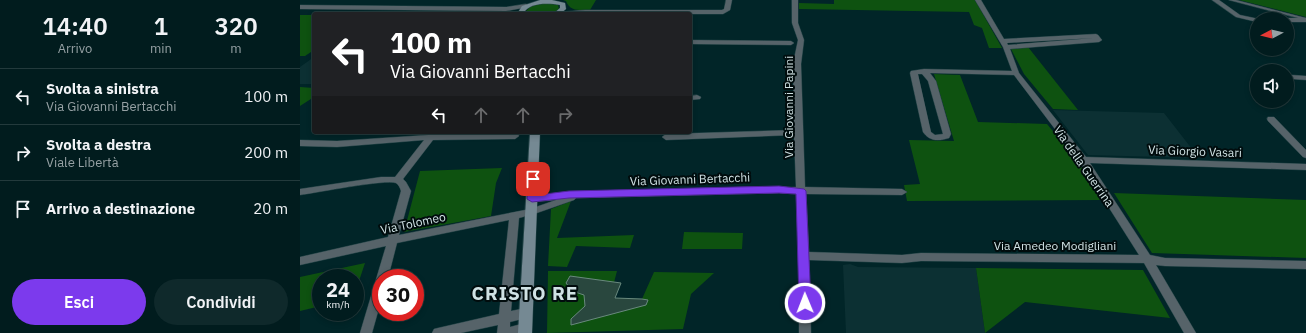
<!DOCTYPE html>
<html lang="it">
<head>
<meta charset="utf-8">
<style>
	body { margin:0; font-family:"IBM Plex Sans",sans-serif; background:#0f292b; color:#f1f3f6; height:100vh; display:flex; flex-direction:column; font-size:15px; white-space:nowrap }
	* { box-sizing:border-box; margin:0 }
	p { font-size:13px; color:#96a1a4 }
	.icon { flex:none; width:22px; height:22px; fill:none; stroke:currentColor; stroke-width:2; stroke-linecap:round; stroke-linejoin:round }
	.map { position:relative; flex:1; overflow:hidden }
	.sheet { display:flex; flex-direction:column; background:#011c1e; width:300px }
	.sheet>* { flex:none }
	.top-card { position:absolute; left:12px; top:12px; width:380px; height:122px; border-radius:4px; box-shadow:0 2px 6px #0003,0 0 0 1px #233a3c; background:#202124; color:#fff; overflow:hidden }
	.needle { width:26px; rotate:263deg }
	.tools { position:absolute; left:950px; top:12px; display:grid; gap:8px }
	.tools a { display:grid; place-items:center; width:44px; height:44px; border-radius:50%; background:#011c1e; box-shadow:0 2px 6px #0003,0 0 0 1px #233a3c; font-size:20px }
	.speed { position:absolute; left:12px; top:269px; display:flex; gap:8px; font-size:20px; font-weight:700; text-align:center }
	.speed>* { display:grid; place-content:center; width:52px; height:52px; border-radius:50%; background:#011c1e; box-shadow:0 2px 6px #0003,0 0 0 1px #233a3c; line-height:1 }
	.speed small { font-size:10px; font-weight:400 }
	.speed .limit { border:6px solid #d22; background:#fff; color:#111 }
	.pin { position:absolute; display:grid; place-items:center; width:34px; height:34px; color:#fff; margin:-17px; border-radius:8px; box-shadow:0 2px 6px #0006 }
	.me { position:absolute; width:44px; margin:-22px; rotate:359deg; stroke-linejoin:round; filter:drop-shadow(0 0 3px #0008) }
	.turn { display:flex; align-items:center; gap:14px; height:84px; padding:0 12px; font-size:18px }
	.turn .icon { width:52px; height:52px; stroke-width:2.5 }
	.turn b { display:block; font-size:28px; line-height:34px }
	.lanes { display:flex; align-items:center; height:38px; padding:0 12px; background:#0003; justify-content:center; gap:20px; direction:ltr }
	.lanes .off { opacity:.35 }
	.eta { display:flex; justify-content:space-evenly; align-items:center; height:68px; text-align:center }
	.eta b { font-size:24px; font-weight:600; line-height:28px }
	.action { display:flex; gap:8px; margin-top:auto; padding:8px 12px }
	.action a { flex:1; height:46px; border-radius:24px; background:#7c3aed; color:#fff; font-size:16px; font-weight:600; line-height:46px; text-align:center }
	.action a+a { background:#0f292b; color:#f1f3f6 }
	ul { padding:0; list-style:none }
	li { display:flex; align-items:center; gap:12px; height:56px; padding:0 12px; border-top:1px solid #233a3c }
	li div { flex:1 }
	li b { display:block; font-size:15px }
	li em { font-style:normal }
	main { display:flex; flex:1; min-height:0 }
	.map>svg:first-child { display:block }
	.built { fill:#0c3033 }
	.green { fill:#0e5210 }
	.building { fill:#29473e; stroke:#69897e }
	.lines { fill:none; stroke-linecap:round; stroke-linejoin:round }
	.pedestrian-casing { stroke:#224346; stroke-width:1 }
	.minor-casing { stroke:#224346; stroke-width:1 }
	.tertiary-casing { stroke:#224346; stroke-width:1 }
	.secondary-casing { stroke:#224346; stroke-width:1 }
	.pedestrian { fill:#566369; fill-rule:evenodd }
	.minor { fill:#566369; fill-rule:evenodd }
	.tertiary { fill:#566369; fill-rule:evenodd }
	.secondary { fill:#758993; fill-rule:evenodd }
	.route { fill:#7c3aed; stroke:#51269a }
	.labels { text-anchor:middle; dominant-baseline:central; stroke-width:4; stroke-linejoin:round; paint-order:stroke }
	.street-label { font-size:12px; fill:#d0e2e4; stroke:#010c0d }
	.near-district-label { font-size:19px; font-weight:bold; letter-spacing:1px; fill:#d0e2e4; stroke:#010c0d }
</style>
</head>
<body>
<main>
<section class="sheet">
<div class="eta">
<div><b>14:40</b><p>Arrivo</p></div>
<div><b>1</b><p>min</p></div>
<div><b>320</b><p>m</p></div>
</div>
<ul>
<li><svg class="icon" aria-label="left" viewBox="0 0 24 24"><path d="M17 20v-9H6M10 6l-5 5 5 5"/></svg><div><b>Svolta a sinistra</b><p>Via Giovanni Bertacchi</p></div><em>100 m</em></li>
<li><svg class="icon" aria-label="right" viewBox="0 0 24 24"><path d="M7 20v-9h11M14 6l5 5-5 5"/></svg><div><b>Svolta a destra</b><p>Viale Libertà</p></div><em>200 m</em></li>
<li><svg class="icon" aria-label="arrive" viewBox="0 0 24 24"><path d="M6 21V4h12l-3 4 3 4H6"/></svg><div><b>Arrivo a destinazione</b></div><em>20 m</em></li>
</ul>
<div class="action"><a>Esci</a><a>Condividi</a></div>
</section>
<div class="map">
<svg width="1006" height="333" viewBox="0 0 1006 333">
	<rect width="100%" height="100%" fill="#012528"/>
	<path class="built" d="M14,57V84H0V67Z
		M753,110L864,113L899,158L788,155Z
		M550,264L558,267L676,268L685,333H546L543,265Z"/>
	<path class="green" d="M263,0H296L290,10C280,10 270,12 266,1Z
		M534,0H675L702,48H689L682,28L674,25L669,12L499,9V3L534,4Z
		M939,0H1006V17Z
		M246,2L258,5L259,9L252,14H225L224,13L231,6Z
		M0,15H14V50L5,56H0Z
		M728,47L778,110L753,109L724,74L711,49Z
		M634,74L660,75L678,122L747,124L777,160L802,200L607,201L604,185L620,184L609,140L654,141Z
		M0,87L14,88V97L0,106Z
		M202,168L196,183L191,216L104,232L120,171Z
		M814,193L1006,200V258L852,253Z
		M271,201L257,238L334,235L330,248L276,246L267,267L248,266L251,209Z
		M384,232L443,233L442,249H382Z
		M65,263L55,293V278H21V306L0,311V277Z
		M676,268L843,270L870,318L725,302L685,333Z
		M248,271H317L310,298L342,299L354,272L414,273L391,294L383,329L247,333Z"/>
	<path class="building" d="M270,276L321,283L315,298L342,299L348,300L346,305L271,325V319L285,306L284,295L272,291L266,283Z"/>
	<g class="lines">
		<defs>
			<path id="pedestrian" d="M929,0H936L1006,18V20Z"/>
			<path id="minor" d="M426,0H432L430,10L423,14H257L260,12L285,10H422L424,9Z
				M492,0H498V23L504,40L501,64L505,187L602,189L607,192L602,195L506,194L509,252L602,255L621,253L839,255L780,162L714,75L630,73L636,81L651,134L649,138C639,141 630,142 623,132L610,73L611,71L624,69L712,71L703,47L675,0H681L704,39L796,34L798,35L802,40L799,42L710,49L719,73L786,157L1006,164V170L790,163L850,255L865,258L1006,261V269L865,266L856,265L896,333H884L844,263L621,261L602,263L509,260L511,333H499V256L496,194L479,193L276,198L274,200L234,214L219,218L211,311L226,308L230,309L232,313L230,317L210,322V327L225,323L229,324L231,328L229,332L226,333H197L198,325L161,333H132L134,329L138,328L199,314L209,220L97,243L88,278H81V301L72,333H60L86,246L0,265V257L88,237L101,191C100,188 99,185 96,183C86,179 15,193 0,195V189L81,177H95L124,140L37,147L0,146V140L37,141L128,135L132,132L136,134H218L219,136L215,139L133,140L103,179L106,182L111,191L99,235L230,209L256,200L232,202L229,201L227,199L229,197L232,196L269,192L496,187L494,135L366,140L362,137L366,134L494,130L493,64L498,40L492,23ZM794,38L708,45L707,43ZM618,74H622L628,81L643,134L635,135L631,132Z
				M912,0H919L940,15L959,19H957V22L936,17Z
				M987,18H1006V22H987V19H985Z
				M390,40L491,41L494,43L491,45L390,44Z
				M992,75L1006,76V80L992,79Z
				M397,95L401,97L400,99L390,100V96Z
				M968,117H974L1006,150V158L1003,157L968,121L967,119Z"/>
			<path id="tertiary" d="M226,4L229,6L228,7L206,11L0,9V5L206,7Z"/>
			<path id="secondary" d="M240,0H252L265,3L266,9L260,14H253L260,8V5C248,3 229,2 223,14H217L222,6Z
				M230,132H240L232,333H218Z"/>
		</defs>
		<use href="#pedestrian" class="pedestrian-casing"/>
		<use href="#minor" class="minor-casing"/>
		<use href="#tertiary" class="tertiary-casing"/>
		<use href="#secondary" class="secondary-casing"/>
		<use href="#pedestrian" class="pedestrian"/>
		<use href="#minor" class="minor"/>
		<use href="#tertiary" class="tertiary"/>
		<use href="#secondary" class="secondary"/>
	</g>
	<path class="route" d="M233,176L237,179V195L269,191L479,186L504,189L506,191L511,303L509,306L505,307L501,306L499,303L496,194L479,193L269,198L232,202L227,199L228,179Z"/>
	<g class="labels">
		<g class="street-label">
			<text transform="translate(488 107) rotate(-90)">Via Giovanni Papini</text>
			<text transform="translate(895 151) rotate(2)">Via Giorgio Vasari</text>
			<text transform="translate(784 166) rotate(55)">Via della Guerrina</text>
			<text transform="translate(390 179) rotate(-2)">Via Giovanni Bertacchi</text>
			<text transform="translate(113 223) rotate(-12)">Via Tolomeo</text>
			<text x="755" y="245">Via Amedeo Modigliani</text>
		</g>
		<g class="near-district-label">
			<text x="225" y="293">CRISTO RE</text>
		</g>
	</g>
</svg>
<div class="tools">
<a><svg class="needle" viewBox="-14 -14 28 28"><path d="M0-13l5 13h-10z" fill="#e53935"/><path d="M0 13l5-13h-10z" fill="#96a1a4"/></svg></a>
<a><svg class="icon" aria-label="sound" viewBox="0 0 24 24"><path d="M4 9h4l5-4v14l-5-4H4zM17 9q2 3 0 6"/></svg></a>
</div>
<div class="speed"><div>24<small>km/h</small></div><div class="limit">30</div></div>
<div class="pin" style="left:233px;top:179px;background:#d93025"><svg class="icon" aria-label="arrive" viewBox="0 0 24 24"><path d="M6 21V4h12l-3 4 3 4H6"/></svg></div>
<svg class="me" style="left:505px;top:303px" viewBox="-20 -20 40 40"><circle r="17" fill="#7c3aed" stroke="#fff" stroke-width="3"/><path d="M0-11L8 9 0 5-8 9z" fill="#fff"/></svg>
<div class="top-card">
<div class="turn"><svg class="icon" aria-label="left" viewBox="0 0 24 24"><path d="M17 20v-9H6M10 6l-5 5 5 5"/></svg><div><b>100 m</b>Via Giovanni Bertacchi</div></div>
<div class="lanes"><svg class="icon" aria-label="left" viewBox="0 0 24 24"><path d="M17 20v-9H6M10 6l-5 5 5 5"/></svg><svg class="icon off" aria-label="ahead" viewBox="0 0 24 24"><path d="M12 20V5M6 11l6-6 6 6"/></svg><svg class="icon off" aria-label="ahead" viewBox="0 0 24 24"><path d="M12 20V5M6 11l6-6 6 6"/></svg><svg class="icon off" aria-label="right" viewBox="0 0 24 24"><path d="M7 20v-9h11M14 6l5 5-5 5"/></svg></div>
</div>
</div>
</main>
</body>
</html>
